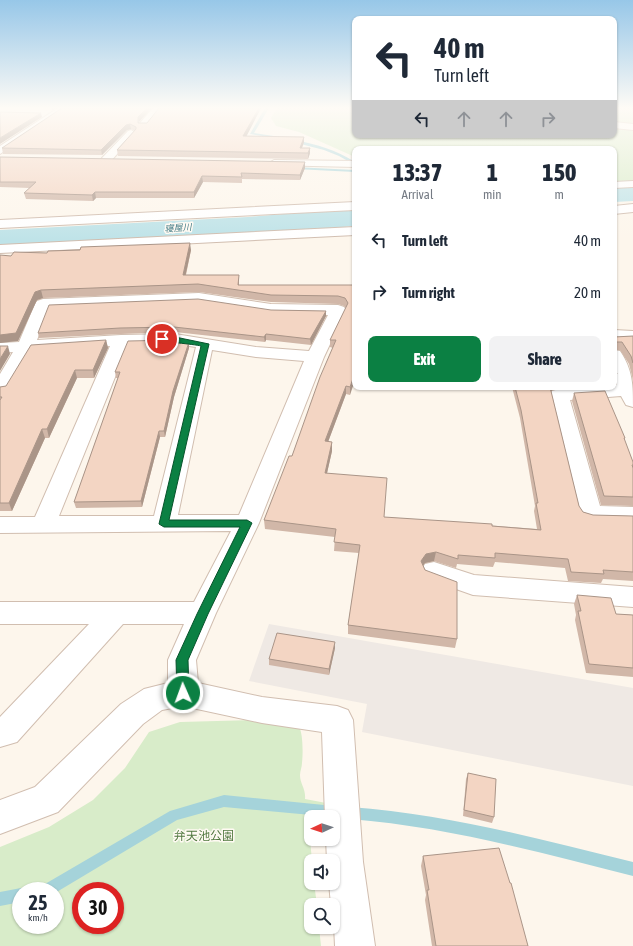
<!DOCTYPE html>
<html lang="en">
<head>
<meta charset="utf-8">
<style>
	body { margin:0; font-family:"Asap Condensed","Noto Sans JP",sans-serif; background:#f2f2f3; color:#1f2937; height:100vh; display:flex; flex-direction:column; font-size:15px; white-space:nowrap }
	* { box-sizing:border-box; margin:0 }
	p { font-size:13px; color:#747a83 }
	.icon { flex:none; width:22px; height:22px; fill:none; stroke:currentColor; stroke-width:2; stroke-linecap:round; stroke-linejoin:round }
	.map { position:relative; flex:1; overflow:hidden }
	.details { position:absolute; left:352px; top:146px; width:265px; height:244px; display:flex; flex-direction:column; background:#fff; border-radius:8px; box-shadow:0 1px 3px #0004 }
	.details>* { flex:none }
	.banner { position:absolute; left:352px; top:16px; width:265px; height:122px; border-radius:8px; box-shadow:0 1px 3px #0004; background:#fff; color:#1f2937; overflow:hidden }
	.needle { width:26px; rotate:267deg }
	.fabs { position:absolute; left:304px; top:810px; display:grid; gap:8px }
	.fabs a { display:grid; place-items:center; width:36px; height:36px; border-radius:8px; background:#fff; box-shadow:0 1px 3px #0004; font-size:20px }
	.speed { position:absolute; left:12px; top:882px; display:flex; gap:8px; font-size:20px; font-weight:700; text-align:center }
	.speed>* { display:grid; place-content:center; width:52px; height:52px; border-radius:50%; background:#fff; box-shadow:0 1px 3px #0004; line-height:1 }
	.speed small { font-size:10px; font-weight:400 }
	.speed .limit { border:6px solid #d22; background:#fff; color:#111 }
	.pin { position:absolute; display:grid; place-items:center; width:34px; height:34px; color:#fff; margin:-17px; border:2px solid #fff; border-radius:50%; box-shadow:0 1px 4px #0007 }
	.me { position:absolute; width:44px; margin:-22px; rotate:358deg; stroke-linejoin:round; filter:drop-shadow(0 0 3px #0008) }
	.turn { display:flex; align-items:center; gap:14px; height:84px; padding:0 16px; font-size:18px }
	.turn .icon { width:52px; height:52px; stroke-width:2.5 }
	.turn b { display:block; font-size:28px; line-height:34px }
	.lanes { display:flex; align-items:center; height:38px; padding:0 16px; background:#0003; justify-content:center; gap:20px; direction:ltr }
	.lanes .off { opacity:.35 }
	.eta { display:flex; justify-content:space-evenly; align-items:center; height:68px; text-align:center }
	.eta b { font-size:24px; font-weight:800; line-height:28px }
	.primary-button { display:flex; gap:8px; margin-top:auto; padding:8px 16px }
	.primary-button a { flex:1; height:46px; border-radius:8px; background:#0b8043; color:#fff; font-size:16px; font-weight:800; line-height:46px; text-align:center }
	.primary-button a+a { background:#f2f2f3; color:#1f2937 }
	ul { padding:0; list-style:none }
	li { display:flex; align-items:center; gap:12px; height:52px; padding:0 16px }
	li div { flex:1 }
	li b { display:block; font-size:15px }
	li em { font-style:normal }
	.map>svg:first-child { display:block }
	.industrial { fill:#efe9e4 }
	.green { fill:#d8ecc9; fill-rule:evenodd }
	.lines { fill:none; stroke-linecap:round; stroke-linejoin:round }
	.stream { fill:#a5d3da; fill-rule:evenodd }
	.river { fill:#bfe3e8; fill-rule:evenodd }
	.minor-casing { stroke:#d1beb0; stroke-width:2 }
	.minor { fill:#fff; fill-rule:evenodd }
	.wall { fill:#d1b7a8 }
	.shaded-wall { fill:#aa9588 }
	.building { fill:#f3d5c3; stroke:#aa9588 }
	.route { fill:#0b8043; stroke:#07532c }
	.labels { text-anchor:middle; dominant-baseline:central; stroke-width:3; stroke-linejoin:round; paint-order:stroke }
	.far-water-label { font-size:9px; font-style:italic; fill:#437c86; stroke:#fffaf3 }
	.near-park-label { font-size:12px; fill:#537a41; stroke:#fffaf3 }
</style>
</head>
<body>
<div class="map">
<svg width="633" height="946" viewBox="0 0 633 946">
	<rect width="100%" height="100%" fill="#fdf6ec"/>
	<path class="industrial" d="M269,624L633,688V786L362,732L367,704L249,681Z"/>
	<path class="green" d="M277,108H355V135H614V108H633V182L614,184V149H355V157L299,132L276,126L271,118Z
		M254,720L300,729C303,737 303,754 302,763C302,767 300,771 300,775C300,784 306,789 305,799L448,826L427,825L307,806L312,861L311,883H314L317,905H311V927H319L321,946H0V847L49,827L93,800L125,768L149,732L180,722ZM21,891H55V925H21ZM81,891H115V925H81Z"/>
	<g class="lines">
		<path class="stream" d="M265,108H269L254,133L280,137L281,139L250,134Z
			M294,140C316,144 336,150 355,162V165L339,156L324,150L293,142Z
			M294,167L355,170V172L295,169Z
			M224,795L334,806L338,808L340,812L338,816L334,818L333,817L224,807L177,820L55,893V891H35L37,886L45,884L170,811Z
			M350,807C448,814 538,839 633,862V876C538,852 448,827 350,819L346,817L344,813L346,809Z
			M21,888L26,891H21V902L0,906V892Z"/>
		<path class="river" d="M633,185V201L614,202V186Z
			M355,208V226L248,235L0,248V230L248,217Z"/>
		<defs>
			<path id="minor" d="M58,108H68L0,154V146Z
				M153,108H162L146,127H140V123Z
				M614,122L633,124V130L614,128Z
				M131,130L136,133L134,135L110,162H102L101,160L102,158L128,131Z
				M274,160L355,161V167L270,165L269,163Z
				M633,181V187L614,188V182Z
				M355,202V210L0,228V220Z
				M633,204V212L614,214V206Z
				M355,227V235L0,253V245Z
				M199,293L271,304L338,305L344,307L346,310L324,357L259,523L216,613L196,660L198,683L262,697L337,706L348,710L353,720L363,862L375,946H335L333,905H331L329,883H333V861H327L326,839H333V817H325L322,732L262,723L183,706L162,710L143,724L58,812L0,834V800L35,787L121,704L144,689L168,683V660L184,624H123L17,742L0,747V717L89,624H0V602H194L231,531L0,533V517H35L110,346L32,351L7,393L0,395V374L13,352L0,353V343L19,342L35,304L37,301L43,299ZM199,303L271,314L328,315L309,351L256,347L175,334L121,335L37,340L49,309ZM175,344L196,347L154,516H59L128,345ZM212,350L256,357L304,361L239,515H178Z
				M614,330L633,331V341L614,340Z
				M614,350L620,351C633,370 633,386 633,407L626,405L621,396L570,400L600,506L633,507V523L590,522L582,520L578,514L549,395L552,391L559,389L614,387V385H617L614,377Z
				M434,562L474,575L633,587V607L473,595L425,578L421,571L425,564Z"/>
		</defs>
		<use href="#minor" class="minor-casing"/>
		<use href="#minor" class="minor"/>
	</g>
	<path class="wall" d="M159,108H261L246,136L304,142L302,148L310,153L308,159L118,156L117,150L135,131L131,129L127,130L102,155L3,154L2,148L139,122V123H147Z
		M0,157L305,168L300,180L242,179V183L203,182L194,198H96L93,201L26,199L24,193L30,188L0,187Z
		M191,250L186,275L239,282V285H355L350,395L346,394L328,442H332V451L327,473L384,517L537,529L534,511L535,506L520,418L512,387H573L559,388L552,390L551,391L579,506L583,512L593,515L633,516V581L603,579L601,583L568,581L565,568L495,562L493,567L457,564L456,568L434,561L425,563L423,565L457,639L455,648L348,634V625L359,553L334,551L335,537L265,529L264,520L292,456L333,348L330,347V340L346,308L344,306L338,304L271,302L199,292L43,298L37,300L18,341L11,256L47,253Z
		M271,310L326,311V316L311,345L266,340L265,342L175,332L121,334L39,338L38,333Z
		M633,336V380L629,364L620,350H615V369L617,374L614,382V337Z
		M106,340L108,348L94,378H77L49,438H45L12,511H0V387L6,386Z
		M189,348L174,397L165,437H160L142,507L76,508L74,502L118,378H116L115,372Z
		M574,393L625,438L624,440L633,462V506L601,505L572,401Z
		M577,595L616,614L633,615V677L586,673L575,620L576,615L574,604Z
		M335,648L329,675L269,665V659Z
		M468,773L494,817L492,823L463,816L466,779Z
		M423,856L528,946H432L425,900L426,895L421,866Z"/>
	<path class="shaded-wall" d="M51,108H56L52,110Z
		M147,108H152L139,122V128L138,117Z
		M259,108H261L244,141L243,136Z
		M41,113L42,117L0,144V138Z
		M130,124L131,129L127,130L102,155L101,150L126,125Z
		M304,137V142L300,153V148Z
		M310,148V153L308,159V153Z
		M305,162V168L300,180V175Z
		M202,176L203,182L194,198V192Z
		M95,192L96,198L93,201L92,195Z
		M190,243L191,250L184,282L183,275Z
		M239,275V282L238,290V285Z
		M41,290L43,298L37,300L18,341L0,343V335L35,292Z
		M326,311V316L311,345L310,339Z
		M266,334V340L265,342L264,337Z
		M106,340L108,348L94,378L93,370Z
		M189,342V348L174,397L165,437L164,431L173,391Z
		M8,346L10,354L0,371V359Z
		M75,370L77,378L49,438L47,429Z
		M355,373V380L350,395V387Z
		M346,386V394L325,450V441Z
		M549,387H559L552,390L548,394Z
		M42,429L45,438L12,511L9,503Z
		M159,431L160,437L142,507L141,501Z
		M332,442V451L325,482V473Z
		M436,552L434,561L425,563L420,570L421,561L426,554Z
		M335,642V648L329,675V669Z"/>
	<path class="building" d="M62,108H147L138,117V123H147L159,108H259L243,136L304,137L300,148H310L308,153L117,150L136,129V127L130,124L126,125L101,150L2,148Z
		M0,112L41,113L0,138Z
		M0,157L305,162L300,175L241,173L242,177L202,176L194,192H95L92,195L24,193L36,182H0Z
		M190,243L183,275H239L238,285H355V373L350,387L346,386L325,441L332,442L325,473L387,478L384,517L492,524V526L541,530L536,503H538L521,410L515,387H550L579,506L583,512L593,515L633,516V572L603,570L604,574L571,572L568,559L495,553V558L458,555V559L436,552L426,554L421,561L425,570L457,582V639L348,625L360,545L334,542L336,529L264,520L289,456H292L320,377L336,340H330L348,303L345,298L338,296L271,295L198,284L41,290L35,292L16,333L0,335V255L11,256L14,252L47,253L48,251L80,250L81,247Z
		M198,299L271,310L326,311L310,339L266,334L264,337L174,327L120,328L38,333L49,305Z
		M633,336V363L631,356L622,342H615V369L617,374H614V337Z
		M106,340L93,370H75L47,429H42L9,503H0V400L2,397H0V387L6,386L31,345Z
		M174,340L189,342L173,391L164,431H159L141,501L74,502L120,372H115L128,341Z
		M0,346H8L0,359Z
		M605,391L625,438H624L633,462V465H632L633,468V497L604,496L574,393Z
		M577,595L611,598L616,614L633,615V668L589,664L578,611H581Z
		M277,633L335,642L329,669L269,659Z
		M468,773L496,779L494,817L464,810Z
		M499,848L510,883H511L528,946H436L427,890H429L423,856Z"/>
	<linearGradient id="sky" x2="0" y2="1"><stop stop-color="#97c7e8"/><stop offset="0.45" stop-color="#fefbf6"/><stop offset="1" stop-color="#fefbf6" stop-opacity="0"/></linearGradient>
	<rect width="633" height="240" fill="url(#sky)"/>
	<path class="route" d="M175,337L209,344L169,520H247L252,523L208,614L188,660L189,693L188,697L183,698L179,697L177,693L176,660L197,614L240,527H164L159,524L201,346C194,344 161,342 158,339L162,337Z"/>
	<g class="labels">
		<g class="far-water-label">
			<text transform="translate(178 228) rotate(-4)">寝屋川</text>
		</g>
		<g class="near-park-label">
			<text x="204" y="836">弁天池公園</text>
		</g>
	</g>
</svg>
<div class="fabs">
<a><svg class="needle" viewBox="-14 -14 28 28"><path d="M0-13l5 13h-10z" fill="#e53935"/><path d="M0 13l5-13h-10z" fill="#747a83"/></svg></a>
<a><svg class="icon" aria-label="sound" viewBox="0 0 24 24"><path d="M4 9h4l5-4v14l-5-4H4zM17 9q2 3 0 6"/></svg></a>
<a><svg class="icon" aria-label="search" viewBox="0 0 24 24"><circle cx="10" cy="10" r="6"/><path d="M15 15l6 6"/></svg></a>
</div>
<div class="speed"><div>25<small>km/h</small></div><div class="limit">30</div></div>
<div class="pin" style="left:162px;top:339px;background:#d93025"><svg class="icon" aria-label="arrive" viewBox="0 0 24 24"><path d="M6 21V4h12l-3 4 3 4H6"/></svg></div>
<svg class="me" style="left:183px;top:693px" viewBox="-20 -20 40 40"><circle r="17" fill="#0b8043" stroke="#fff" stroke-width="3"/><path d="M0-11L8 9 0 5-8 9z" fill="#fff"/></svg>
<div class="banner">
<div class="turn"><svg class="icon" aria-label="left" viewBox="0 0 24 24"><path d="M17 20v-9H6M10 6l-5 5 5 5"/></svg><div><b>40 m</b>Turn left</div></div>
<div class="lanes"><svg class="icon" aria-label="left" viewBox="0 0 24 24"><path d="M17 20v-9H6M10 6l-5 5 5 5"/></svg><svg class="icon off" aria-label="ahead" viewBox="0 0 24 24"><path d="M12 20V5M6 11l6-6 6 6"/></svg><svg class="icon off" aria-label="ahead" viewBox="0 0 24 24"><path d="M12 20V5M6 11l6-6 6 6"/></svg><svg class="icon off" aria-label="right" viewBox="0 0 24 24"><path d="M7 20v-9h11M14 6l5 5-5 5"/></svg></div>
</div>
<section class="details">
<div class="eta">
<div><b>13:37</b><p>Arrival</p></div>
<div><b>1</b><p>min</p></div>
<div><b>150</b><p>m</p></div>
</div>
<ul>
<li><svg class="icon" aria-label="left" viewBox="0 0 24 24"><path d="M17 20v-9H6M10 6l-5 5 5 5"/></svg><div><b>Turn left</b></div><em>40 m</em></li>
<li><svg class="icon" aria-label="right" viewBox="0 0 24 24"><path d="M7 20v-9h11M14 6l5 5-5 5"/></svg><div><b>Turn right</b></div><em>20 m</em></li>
</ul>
<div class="primary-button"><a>Exit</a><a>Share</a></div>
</section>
</div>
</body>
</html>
